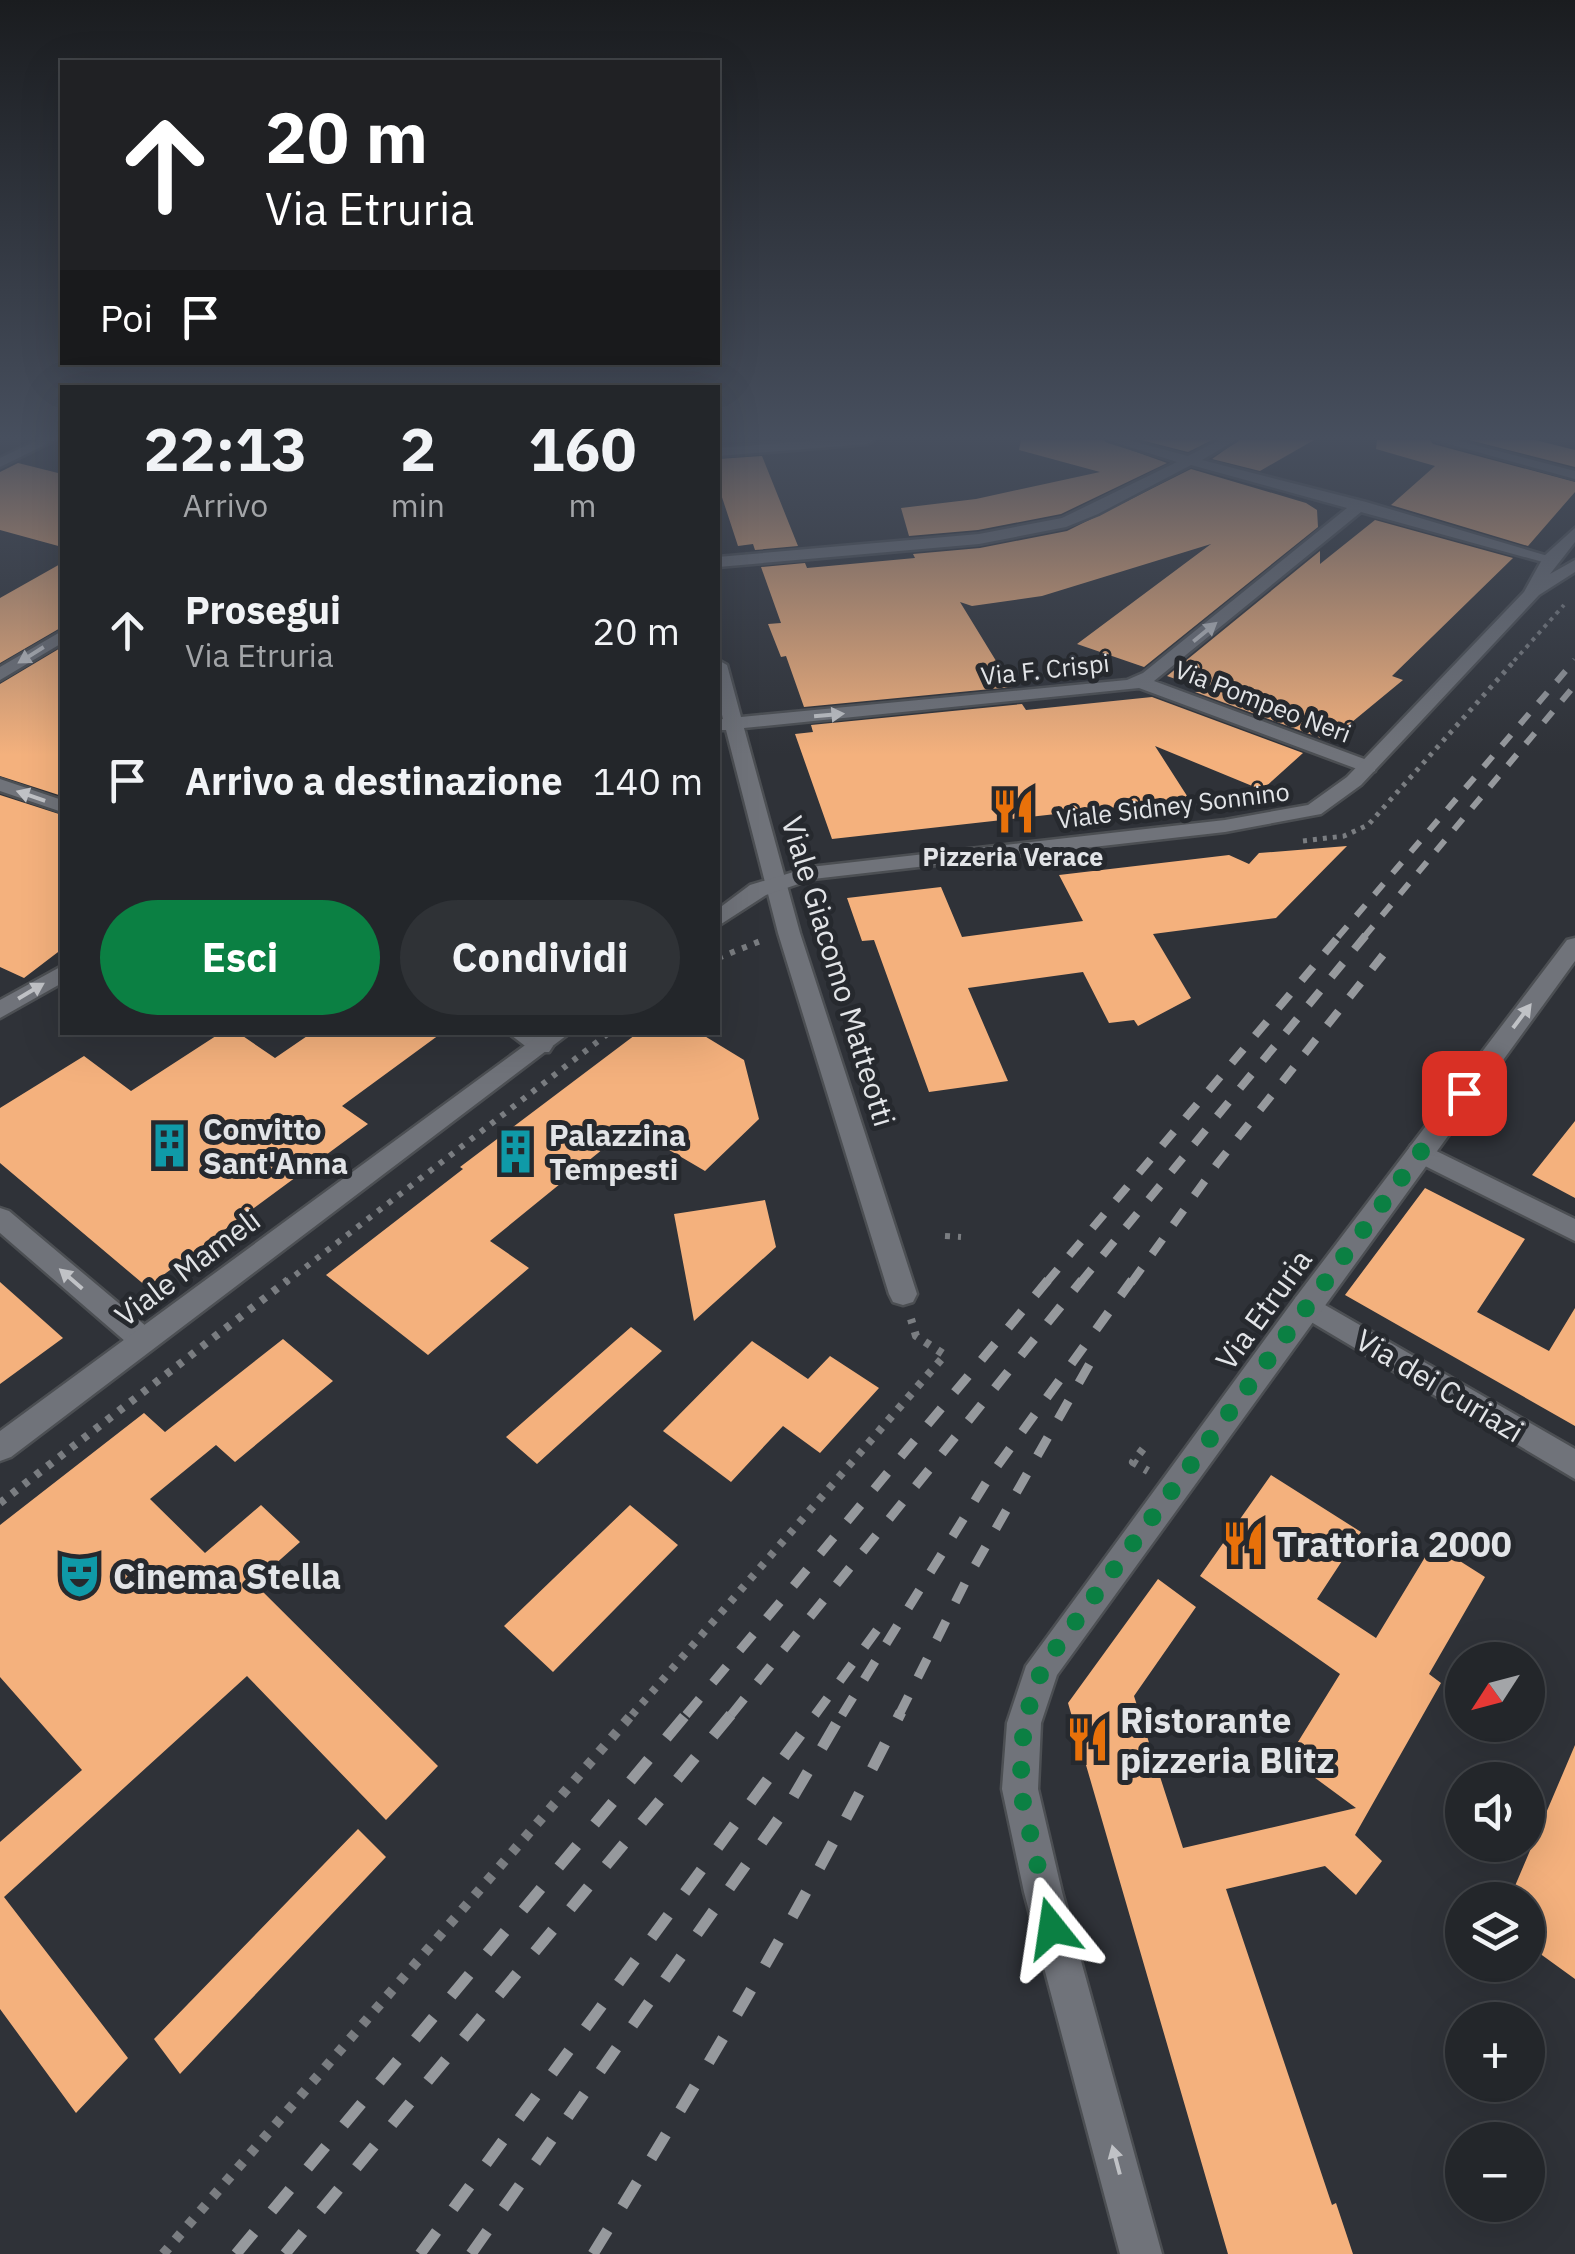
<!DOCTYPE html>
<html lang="it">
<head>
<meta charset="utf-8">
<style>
	body { margin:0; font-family:"IBM Plex Sans",sans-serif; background:#2f3236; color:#f1f3f6; height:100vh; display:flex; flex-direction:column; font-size:38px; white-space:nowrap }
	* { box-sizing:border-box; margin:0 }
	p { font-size:32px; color:#a3a5a8 }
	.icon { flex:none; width:55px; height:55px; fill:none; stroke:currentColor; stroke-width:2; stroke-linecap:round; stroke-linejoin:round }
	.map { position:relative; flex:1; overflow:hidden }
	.panel { position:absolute; left:60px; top:385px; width:660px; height:650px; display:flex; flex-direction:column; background:#23262a; border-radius:0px; box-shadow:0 10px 40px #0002,0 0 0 2px #404347 }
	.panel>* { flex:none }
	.top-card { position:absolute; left:60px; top:60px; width:660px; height:305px; border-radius:0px; box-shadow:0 10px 40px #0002,0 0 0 2px #404347; background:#202124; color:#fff; overflow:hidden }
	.needle { width:65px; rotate:234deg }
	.controls { position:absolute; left:1445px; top:1642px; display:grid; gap:20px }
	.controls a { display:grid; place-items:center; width:100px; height:100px; border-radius:50%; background:#23262a; box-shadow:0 10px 40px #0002,0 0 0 2px #404347; font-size:50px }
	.pin { position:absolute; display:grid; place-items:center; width:85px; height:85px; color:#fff; margin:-42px; border-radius:20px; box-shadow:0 5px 15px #0006 }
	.me { position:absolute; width:110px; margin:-55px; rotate:345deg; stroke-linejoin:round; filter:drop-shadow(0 0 8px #0008) }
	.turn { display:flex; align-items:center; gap:35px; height:210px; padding:0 40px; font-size:45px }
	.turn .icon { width:130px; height:130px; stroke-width:2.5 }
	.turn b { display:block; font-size:70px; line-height:85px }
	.then { display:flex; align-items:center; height:95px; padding:0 40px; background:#0003; gap:20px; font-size:38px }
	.eta { display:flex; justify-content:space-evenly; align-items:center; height:170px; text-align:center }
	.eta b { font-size:60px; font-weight:700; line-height:70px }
	.primary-button { display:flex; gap:20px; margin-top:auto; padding:20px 40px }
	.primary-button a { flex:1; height:115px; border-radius:60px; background:#0b8043; color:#fff; font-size:40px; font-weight:700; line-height:115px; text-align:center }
	.primary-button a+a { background:#2f3236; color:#f1f3f6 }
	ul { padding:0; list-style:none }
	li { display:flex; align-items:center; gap:30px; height:150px; padding:0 40px }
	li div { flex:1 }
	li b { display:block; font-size:38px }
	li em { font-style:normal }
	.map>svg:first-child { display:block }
	.building { fill:#f4b17d }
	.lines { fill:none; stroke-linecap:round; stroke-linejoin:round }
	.minor-casing { stroke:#4c4f53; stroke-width:5 }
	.tertiary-casing { stroke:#4c4f53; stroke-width:5 }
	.path-far4 { stroke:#7a7d81; stroke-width:4; stroke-dasharray:4 5; stroke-linecap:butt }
	.path-far3 { stroke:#7a7d81; stroke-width:5; stroke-dasharray:4 6; stroke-linecap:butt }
	.path-far2 { stroke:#7a7d81; stroke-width:6; stroke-dasharray:5 8; stroke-linecap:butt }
	.path-far1 { stroke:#7a7d81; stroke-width:8; stroke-dasharray:6 9; stroke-linecap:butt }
	.path { stroke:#7a7d81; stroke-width:10; stroke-dasharray:8 11; stroke-linecap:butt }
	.minor { fill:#70737a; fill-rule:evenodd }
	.tertiary { fill:#70737a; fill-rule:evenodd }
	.rail-far3 { stroke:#96999d; stroke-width:6; stroke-dasharray:14 14; stroke-linecap:butt }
	.rail-far2 { stroke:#96999d; stroke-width:8; stroke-dasharray:18 18; stroke-linecap:butt }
	.rail-far1 { stroke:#96999d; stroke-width:9; stroke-dasharray:21 21; stroke-linecap:butt }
	.rail { stroke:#96999d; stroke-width:11; stroke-dasharray:28 28; stroke-linecap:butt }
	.oneway { fill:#c0c2c6 }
	.route { stroke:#0b8043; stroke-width:18; stroke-dasharray:0 32.4 }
	.labels { text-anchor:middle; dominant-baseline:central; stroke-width:10; stroke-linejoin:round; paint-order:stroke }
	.far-street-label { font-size:25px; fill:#e2e4e7; stroke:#26292e }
	.far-poi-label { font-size:25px; font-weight:bold; fill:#e2e4e7; stroke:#26292e }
	.street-label { font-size:30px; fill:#e2e4e7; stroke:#26292e }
	.poi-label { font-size:30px; font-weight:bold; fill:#e2e4e7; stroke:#26292e; text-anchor:start }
	.near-poi-label { font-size:35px; font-weight:bold; fill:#e2e4e7; stroke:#26292e; text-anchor:start }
</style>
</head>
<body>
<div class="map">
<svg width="1575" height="2254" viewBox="0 0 1575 2254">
	<rect width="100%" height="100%" fill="#2f3238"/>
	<path class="building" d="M1021,440H1103L1167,463L1061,514L978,530L909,536L901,508L976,499L1100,472L1019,450Z
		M1141,440H1212L1188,452Z
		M1239,440H1314L1260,471L1212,459Z
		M1377,440H1430L1433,444L1575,482V492L1528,546L1391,505L1435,466L1376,449Z
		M1469,440H1535L1575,450V467Z
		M762,456L798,546L755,550L753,544L738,546L718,485V459Z
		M18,463L62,474V547L0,530V472Z
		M1191,469L1306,503L1317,510L1318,527L1144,667L1077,644L1211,544L1042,596L972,606L960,602L1012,687L804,707L786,656L781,657L768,624L781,623L761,567L805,563L807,568L915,558L913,554L980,548L1067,531Z
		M1375,520L1513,558L1392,676L1403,680L1329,741L1195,692L1209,691L1167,676L1320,551V564Z
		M62,563V627L0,663V598Z
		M62,647V796L0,776V684Z
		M1152,697L1303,753L1262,790L1155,746L1189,799L832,839L795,734L813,732L811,725L1022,704L1026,710Z
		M0,795L62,815V949L24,978L0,967Z
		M1347,846L1276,918L1153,934L1191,998L1138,1026L1134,1020L1109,1023L1083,972L968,988L1008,1081L929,1092L874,940L862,941L847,898L941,887L962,937L1083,921L1059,875L1229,855L1249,864L1259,853Z
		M222,1032H237L275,1058L313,1032H443L342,1106L368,1124L147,1287L0,1163V1108L84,1056L131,1091Z
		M639,1032H698L744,1060L759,1119L705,1171L630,1127L490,1241L529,1268L428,1355L326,1275L463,1169L460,1167Z
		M1575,1121V1198L1532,1175Z
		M1425,1188L1525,1239L1477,1312L1549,1351L1575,1308V1426L1345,1295Z
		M765,1200L776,1247L694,1321L674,1214Z
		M0,1282L63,1338L0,1384Z
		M631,1327L662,1351L537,1464L506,1437Z
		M283,1339L333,1381L235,1462L216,1445L150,1499L205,1553L261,1505L300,1542L254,1583L438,1766L386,1820L247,1676L4,1897L128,2058L76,2113L0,2009V1842L82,1770L0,1677V1525L144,1413L165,1432Z
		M752,1341L808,1379L830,1356L879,1388L820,1453L783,1426L731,1482L663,1431Z
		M1271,1475L1361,1532L1317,1599L1376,1638L1433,1544L1485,1577L1429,1674L1441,1683L1355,1835L1382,1861L1356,1895L1325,1866L1226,1889L1332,2205L1336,2203L1353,2254H1228L1068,1703L1158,1579L1196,1607L1134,1696L1183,1848L1356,1808L1288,1758L1340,1674L1200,1576Z
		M630,1505L678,1545L553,1672L504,1626Z
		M1575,1745V1979L1528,1945V1900H1509Z
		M358,1829L386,1857L180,2074L154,2039Z"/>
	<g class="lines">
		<defs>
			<path id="minor" d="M38,440H55L0,467V458Z
				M820,440H874L867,444L718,456V448Z
				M1107,440H1128L1188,456L1219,440H1236L1202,460L1366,502L1558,559L1550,564L1361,512L1154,681L1375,763V771L1368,773L1139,688L744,728L800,933L917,1294L913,1302L903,1305L893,1302L889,1294L778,933L726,730H718V720L723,719L718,697V660L727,665L741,717L1127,680L1143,673L1347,508L1191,465L1098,514L1066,527L979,544L718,567V557L979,534L1062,518L1177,462Z
				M1434,440H1456L1575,471V479Z
				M62,631V643L0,680V667Z
				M0,779L62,800V812L0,791Z
				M62,966V983L0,1018V1000Z
				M507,1032H537L553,1046L549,1052H533Z
				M1420,1143L1575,1219V1241L1411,1159L1407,1152L1411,1145Z
				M0,1208L9,1211L153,1332L157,1340L153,1348L143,1352L133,1348L0,1233Z
				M1306,1294L1575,1449V1479L1296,1313L1292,1305L1296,1297Z"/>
			<path id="tertiary" d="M1575,528V542L1550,574L1575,560V572L1539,595L1361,785L1321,814L1225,832L813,879L766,895L718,926V909L750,885L810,867L1225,820L1308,805L1347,777L1524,592L1544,556Z
				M1575,938V961L1057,1675L1041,1723L1038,1789L1062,1892L1162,2254H1120L1024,1892L1002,1789L1007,1723L1026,1666L1296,1297L1567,940Z
				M543,1032H571L11,1457L0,1461V1431Z"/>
		</defs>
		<use href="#minor" class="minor-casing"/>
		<use href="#tertiary" class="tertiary-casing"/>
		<path class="path-far4" d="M1514,661L1564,605"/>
		<path class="path-far3" d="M1303,841L1344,836L1368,825L1516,659"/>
		<path class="path-far2" d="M718,958L763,940
			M945,1236L961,1237
			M285,1283L610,1032"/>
		<path class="path-far1" d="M1143,1449L1133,1462L1148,1471
			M0,1503L288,1280
			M632,1715L945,1355L916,1336L911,1319"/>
		<path class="path" d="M163,2254L634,1712"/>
		<use href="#minor" class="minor"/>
		<use href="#tertiary" class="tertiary"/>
		<path class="rail-far3" d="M1338,937L1575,660
			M1364,937L1575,685"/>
		<path class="rail-far2" d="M1046,1283L1340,935
			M1080,1283L1366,935
			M1131,1283L1217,1164L1383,955"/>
		<path class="rail-far1" d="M686,1715L1048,1280
			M731,1715L1082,1280
			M815,1715L880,1626
			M842,1715L990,1476L1132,1280
			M899,1715L965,1583L1098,1349"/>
		<path class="rail" d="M236,2254L688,1712
			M285,2254L733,1712
			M420,2254L817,1712
			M471,2254L789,1804L843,1712
			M593,2254C702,2077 808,1898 901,1712"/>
	</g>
	<defs><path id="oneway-solid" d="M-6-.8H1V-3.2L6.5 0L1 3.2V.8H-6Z" transform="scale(2.5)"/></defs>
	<g class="oneway">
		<use href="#oneway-solid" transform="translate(1205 632) rotate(-39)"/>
		<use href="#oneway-solid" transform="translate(31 655) rotate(148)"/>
		<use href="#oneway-solid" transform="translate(829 715) rotate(-5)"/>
		<use href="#oneway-solid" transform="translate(31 796) rotate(-161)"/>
		<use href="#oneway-solid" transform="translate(31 991) rotate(-31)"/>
		<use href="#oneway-solid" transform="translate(1522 1016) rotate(-53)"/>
		<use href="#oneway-solid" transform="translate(71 1279) rotate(-139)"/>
		<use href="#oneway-solid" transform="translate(1116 2160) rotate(-105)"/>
	</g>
	<linearGradient id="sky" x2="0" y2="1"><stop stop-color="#1a1c1f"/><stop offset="0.58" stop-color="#474f5e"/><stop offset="1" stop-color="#474f5e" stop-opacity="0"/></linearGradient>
	<rect width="1575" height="755" fill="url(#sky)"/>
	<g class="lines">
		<path class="route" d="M1052,1928L1020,1789L1024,1722L1043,1666L1464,1093"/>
	</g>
	<defs>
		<symbol id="restaurant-bare" viewBox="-9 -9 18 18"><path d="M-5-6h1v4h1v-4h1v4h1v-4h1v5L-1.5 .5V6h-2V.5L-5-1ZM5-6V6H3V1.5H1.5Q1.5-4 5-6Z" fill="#e8710a" stroke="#26292e" stroke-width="2.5" paint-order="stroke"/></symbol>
		<symbol id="building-bare" viewBox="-9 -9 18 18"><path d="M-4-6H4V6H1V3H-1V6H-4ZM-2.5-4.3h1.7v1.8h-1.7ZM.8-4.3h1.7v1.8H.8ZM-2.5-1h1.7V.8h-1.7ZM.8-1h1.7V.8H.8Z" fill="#0f9aa8" stroke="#26292e" stroke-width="2.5" paint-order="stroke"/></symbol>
		<symbol id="theatre-bare" viewBox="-9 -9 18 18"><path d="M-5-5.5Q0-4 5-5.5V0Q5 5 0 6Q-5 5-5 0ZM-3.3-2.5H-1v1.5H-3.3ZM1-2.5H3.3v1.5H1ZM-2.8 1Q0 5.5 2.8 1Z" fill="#0f9aa8" stroke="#26292e" stroke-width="2.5" paint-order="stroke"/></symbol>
	</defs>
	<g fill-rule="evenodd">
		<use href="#restaurant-bare" x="982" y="780" width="63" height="63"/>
		<use href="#building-bare" x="138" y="1114" width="63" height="63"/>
		<use href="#building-bare" x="484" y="1120" width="63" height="63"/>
		<use href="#restaurant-bare" x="1212" y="1512" width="63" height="63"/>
		<use href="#theatre-bare" x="48" y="1544" width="63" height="63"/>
		<use href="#restaurant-bare" x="1056" y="1708" width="63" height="63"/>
	</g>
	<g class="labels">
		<g class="far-street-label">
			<text transform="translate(1045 669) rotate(-6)">Via F. Crispi</text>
			<text transform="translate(1263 701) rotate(21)">Via Pompeo Neri</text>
			<text transform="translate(1173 805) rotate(-7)">Viale Sidney Sonnino</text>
		</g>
		<g class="far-poi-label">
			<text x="1013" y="856">Pizzeria Verace</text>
		</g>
		<g class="street-label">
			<text transform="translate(839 971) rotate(73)">Viale Giacomo Matteotti</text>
			<text transform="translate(187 1267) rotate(-37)">Viale Mameli</text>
			<text transform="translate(1263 1309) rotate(-54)">Via Etruria</text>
			<text transform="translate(1440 1385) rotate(31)">Via dei Curiazi</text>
		</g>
		<g class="poi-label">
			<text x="203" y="1128">Convitto<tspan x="203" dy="34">Sant'Anna</tspan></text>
			<text x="549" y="1134">Palazzina<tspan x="549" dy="34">Tempesti</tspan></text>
		</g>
		<g class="near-poi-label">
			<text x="1277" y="1544">Trattoria 2000</text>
			<text x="113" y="1576">Cinema Stella</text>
			<text x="1120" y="1720">Ristorante<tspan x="1120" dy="40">pizzeria Blitz</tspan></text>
		</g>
	</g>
</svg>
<div class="controls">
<a><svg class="needle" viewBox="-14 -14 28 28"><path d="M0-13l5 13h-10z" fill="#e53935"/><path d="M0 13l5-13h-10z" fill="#a3a5a8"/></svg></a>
<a><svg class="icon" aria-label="sound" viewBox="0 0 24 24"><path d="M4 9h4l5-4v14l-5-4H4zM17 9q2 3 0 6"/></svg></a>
<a><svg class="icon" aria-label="layers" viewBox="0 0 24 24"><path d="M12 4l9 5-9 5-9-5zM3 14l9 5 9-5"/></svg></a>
<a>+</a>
<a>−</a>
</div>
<div class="pin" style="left:1464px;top:1093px;background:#d93025"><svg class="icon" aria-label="arrive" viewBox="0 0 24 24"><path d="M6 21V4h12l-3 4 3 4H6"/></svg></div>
<svg class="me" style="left:1052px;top:1928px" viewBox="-20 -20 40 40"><path d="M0-17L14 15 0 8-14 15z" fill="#0b8043" stroke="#fff" stroke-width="4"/></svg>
<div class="top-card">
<div class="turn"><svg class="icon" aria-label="ahead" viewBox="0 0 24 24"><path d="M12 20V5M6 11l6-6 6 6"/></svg><div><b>20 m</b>Via Etruria</div></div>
<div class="then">Poi<svg class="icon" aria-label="arrive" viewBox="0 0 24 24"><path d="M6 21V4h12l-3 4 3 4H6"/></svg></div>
</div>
<section class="panel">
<div class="eta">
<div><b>22:13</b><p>Arrivo</p></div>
<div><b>2</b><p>min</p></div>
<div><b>160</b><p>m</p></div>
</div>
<ul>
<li><svg class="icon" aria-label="ahead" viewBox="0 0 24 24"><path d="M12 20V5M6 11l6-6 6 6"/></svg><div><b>Prosegui</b><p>Via Etruria</p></div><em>20 m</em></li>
<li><svg class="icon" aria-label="arrive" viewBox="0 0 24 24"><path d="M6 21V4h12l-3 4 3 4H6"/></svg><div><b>Arrivo a destinazione</b></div><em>140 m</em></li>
</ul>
<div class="primary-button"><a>Esci</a><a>Condividi</a></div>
</section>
</div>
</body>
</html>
